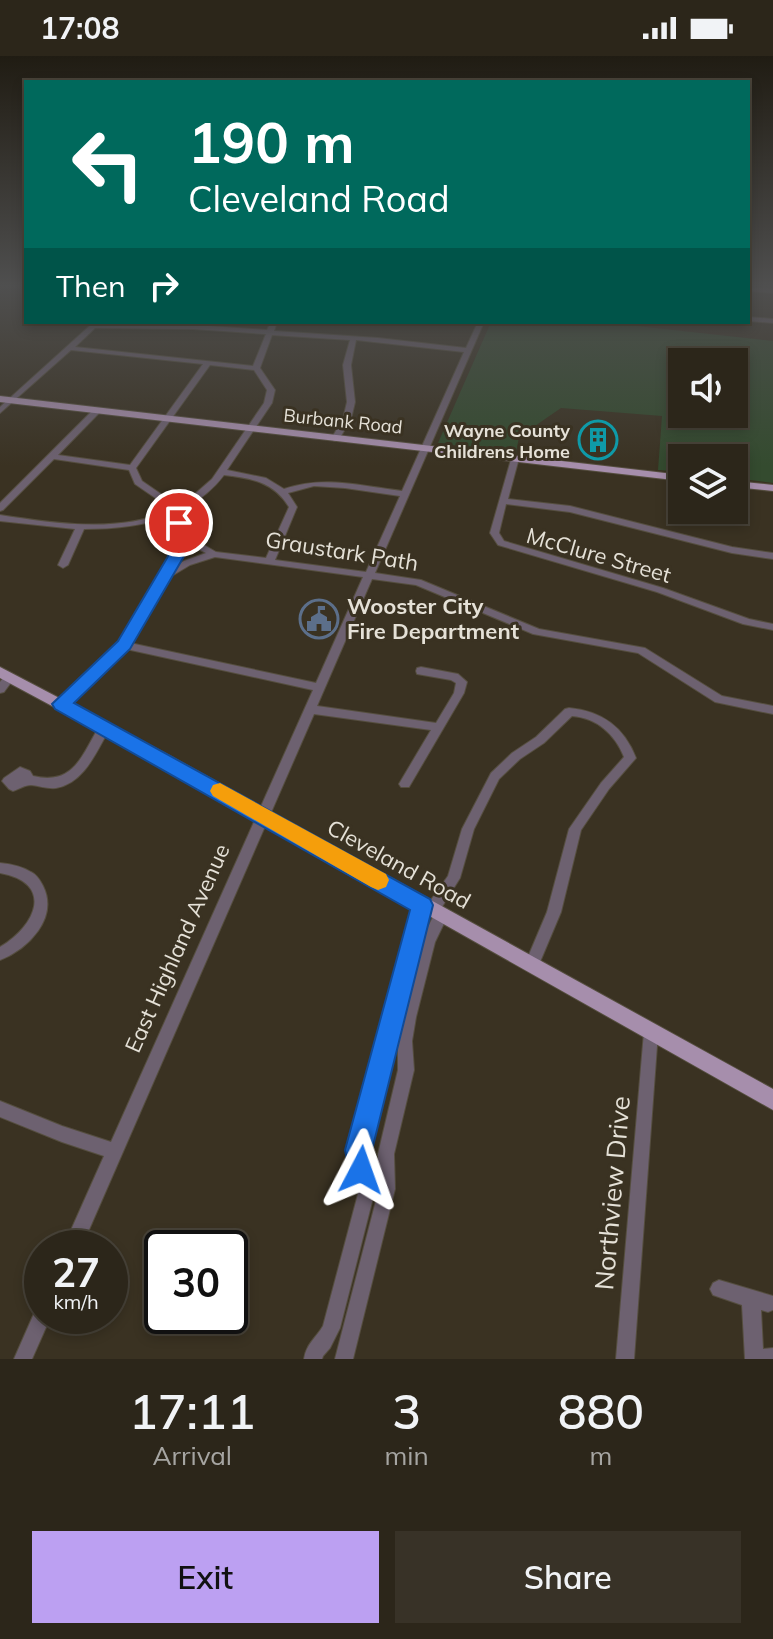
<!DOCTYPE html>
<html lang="en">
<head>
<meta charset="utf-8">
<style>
	body { margin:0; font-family:Mulish,sans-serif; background:#383227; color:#f1f3f6; height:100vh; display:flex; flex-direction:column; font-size:30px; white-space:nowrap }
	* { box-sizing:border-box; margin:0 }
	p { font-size:26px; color:#a6a5a2 }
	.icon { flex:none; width:44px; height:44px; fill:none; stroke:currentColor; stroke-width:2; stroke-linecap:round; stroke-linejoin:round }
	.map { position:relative; height:1303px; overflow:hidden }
	.sheet { display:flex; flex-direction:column; background:#2c261a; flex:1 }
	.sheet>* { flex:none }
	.banner { position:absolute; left:24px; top:24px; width:726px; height:244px; border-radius:0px; box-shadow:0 4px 12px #0003,0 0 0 2px #484339; background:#00695c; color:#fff; overflow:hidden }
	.tools { position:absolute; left:668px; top:292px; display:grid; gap:16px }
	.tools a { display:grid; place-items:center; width:80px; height:80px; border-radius:0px; background:#2c261a; box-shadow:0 4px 12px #0003,0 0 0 2px #484339; font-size:40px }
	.speed { position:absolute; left:24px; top:1174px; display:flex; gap:16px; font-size:40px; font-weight:700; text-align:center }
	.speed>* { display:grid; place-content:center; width:104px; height:104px; border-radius:50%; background:#2c261a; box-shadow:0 4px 12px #0003,0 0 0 2px #484339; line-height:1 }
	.speed small { font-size:20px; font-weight:400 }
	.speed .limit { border:4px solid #111; border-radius:12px; background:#fff; color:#111 }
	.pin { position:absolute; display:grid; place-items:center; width:68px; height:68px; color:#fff; margin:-34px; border:4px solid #fff; border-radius:50%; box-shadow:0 2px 8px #0007 }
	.me { position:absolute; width:88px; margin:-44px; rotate:4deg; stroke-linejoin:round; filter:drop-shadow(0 0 6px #0008) }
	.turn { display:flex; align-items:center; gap:28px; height:168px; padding:0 32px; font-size:36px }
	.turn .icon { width:104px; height:104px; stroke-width:2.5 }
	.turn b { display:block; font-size:56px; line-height:68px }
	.then { display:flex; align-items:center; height:76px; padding:0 32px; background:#0003; gap:16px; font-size:30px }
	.eta { display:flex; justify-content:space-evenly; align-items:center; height:136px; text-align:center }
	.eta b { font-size:48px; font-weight:600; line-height:56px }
	.action { display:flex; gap:16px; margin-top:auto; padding:16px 32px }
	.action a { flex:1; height:92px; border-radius:0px; background:#bca0f2; color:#111; font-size:32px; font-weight:600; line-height:92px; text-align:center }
	.action a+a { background:#383227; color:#f1f3f6 }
	.status { display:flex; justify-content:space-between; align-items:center; height:56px; padding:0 40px; background:#2c261a; direction:ltr }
	.status svg { height:22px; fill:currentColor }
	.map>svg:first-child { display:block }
	.green { fill:#344b2f; fill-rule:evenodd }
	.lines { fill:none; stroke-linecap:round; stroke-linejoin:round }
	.minor-casing { stroke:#554e3f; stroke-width:2 }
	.major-casing { stroke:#554e3f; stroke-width:2 }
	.minor { fill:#6d6170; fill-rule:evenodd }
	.major { fill:#a68eac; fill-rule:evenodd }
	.wall { fill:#443e2f }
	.building { fill:#4f4837; stroke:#373226; stroke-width:2 }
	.route { fill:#1a73e8; stroke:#114b97; stroke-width:2 }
	.slow { fill:#f59e0b }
	.labels { text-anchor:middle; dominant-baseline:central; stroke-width:6; stroke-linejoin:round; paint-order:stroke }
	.far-street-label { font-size:18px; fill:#e5e1d7; stroke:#3a3222 }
	.far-poi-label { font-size:18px; font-weight:bold; fill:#e5e1d7; stroke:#3a3222; text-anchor:end }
	.street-label { font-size:22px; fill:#e5e1d7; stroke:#3a3222 }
	.poi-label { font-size:22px; font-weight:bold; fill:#e5e1d7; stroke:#3a3222; text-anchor:start }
	.near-street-label { font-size:26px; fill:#e5e1d7; stroke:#3a3222 }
</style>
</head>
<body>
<div class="status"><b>17:08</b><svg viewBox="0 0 49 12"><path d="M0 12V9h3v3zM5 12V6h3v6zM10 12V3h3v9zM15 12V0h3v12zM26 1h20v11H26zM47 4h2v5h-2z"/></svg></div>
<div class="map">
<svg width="773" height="1303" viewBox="0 0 773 1303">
	<rect width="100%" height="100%" fill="#3a3222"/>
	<path class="green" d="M491,266H601L773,285V427L734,422V402H682V416L658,414L662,360L561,352L519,381L516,397L438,387ZM682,306H734V358H682Z"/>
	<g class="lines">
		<defs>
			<path id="minor" d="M748,231L773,233V237L748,235Z
				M748,261L773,263V267L748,265Z
				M94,266H101L100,268L193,269L267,274L271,266H277L274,275L378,282L466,292L478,266H484L375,517L421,524L539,573L645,592L722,640L773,650V658L715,646L638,597L533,578L416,529L372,523L317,650L436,667L454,637L456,627L451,624L417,618L416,615L417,612L421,611L458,618L467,626L464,637L409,731H401L399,728L431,674L314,658L81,1192H63L104,1100L62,1086L0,1061V1045L62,1070L111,1086L313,634L126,593L65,651H57L56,648L57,645L120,587L176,488L175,467L171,460C143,470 114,473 84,473L68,509L63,512L58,509L75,473L0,465V459C51,467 121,478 169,454L167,450L135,428L129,414L54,403L3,454L0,455V447L94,353L101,355L58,399L130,409L203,308L71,294L0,357V351ZM95,272L193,273L266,278L253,310L75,291ZM272,279L350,284L343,309L347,346L343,363L331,383L335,385H338L351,363L355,346L351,309L356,284L464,296L402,435C362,430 324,419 284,433L266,422L227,414L272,347L275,334L260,312ZM210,309L254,314L267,334L264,347L212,423L188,444L176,450L174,447L142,425L136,412ZM224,419C251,422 274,426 289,451L266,502L216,496L185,478L183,467L178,456C196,447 212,435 224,419ZM314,430L345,432L400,440L366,516L275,504L297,451L288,437ZM185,486L206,497L184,505L172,512ZM215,501L363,521L316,627L130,587L165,524L190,509Z
				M512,400H518L519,402L508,443L570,450L732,491L773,497V503L732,497L570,456L506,448L499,477L504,485L663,532L749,563L773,568V574L743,568L657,536L498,489L490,477Z
				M10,617L15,621L4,636L0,637V626L6,618Z
				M569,652C602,655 624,671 636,702L609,733L581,774L561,856L537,913L532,914L527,913L525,908L547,856L569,773L601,727L624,701C615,678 597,662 572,660L544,687L520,703L499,723L474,773L460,822L440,854L446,855L448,859L435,886L416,961L412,985L414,1014L394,1098L395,1133L353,1303H335L379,1133L378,1121H371L374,1138L340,1272L330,1292L323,1300L322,1303H304C306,1288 316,1282 323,1270L358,1138L350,1094L415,849L417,845L422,843L427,845L428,848L448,820L462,773L491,717L512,697L536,681L565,653ZM427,857L434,859L421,885L402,961L398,985V1014L378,1098V1104L368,1105L366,1094Z
				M104,668L108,669L110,672C97,694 85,727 56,732C47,733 40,730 31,729C25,729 19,733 13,735L9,733L2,725L4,722L20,711L30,715L33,720C74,730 82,699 100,669Z
				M0,807C11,808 21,810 31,816C37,819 40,824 43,830C59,862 28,893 0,904V891C36,870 55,827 0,817Z
				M651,969L656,971L658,976L634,1303H616L644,976L646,971Z
				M719,1224L773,1240V1254L768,1256L761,1254L763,1293L773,1292V1303H745L742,1249L713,1239L710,1233L713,1227Z
				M42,1250V1260H51L32,1303H14L36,1253Z"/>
			<path id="major" d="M0,340L682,419V425L0,346Z
				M734,425L773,429V435L734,431Z
				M0,611L170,700L773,1033V1054L160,708L0,622Z"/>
		</defs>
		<use href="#minor" class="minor-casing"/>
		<use href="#major" class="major-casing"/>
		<use href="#minor" class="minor"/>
		<use href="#major" class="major"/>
	</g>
	<path class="wall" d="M591,366L608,368L603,396L592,395L593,389H589Z"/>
	<path class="building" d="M591,366L608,368L605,386L594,385V380L591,379Z"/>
	<linearGradient id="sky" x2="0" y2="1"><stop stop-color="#201c13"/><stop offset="0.56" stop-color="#4f4f4f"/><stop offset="1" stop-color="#4f4f4f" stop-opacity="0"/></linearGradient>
	<rect width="773" height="410" fill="url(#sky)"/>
	<path class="route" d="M179,463L186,467L189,488L183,502L130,593L74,647L430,843L433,849L372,1094L374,1114L370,1123L361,1127L351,1123L345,1094L410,854L55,653L52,648L118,585L167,502L174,488L171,467Z"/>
	<path class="slow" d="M220,727L386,818L389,824L386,831L378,834L371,831L213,740L210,735L213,729Z"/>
	<defs>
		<symbol id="building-ring" viewBox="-11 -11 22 22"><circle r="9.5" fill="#3a3222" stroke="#0f9aa8" stroke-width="1.5"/><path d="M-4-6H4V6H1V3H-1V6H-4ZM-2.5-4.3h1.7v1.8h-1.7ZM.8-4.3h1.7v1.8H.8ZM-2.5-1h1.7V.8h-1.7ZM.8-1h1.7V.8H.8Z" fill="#0f9aa8"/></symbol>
		<symbol id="civic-ring" viewBox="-11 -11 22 22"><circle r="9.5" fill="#3a3222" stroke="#5c6f8a" stroke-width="1.5"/><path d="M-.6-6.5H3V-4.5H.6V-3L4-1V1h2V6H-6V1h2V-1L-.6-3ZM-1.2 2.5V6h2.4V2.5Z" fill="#5c6f8a"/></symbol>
	</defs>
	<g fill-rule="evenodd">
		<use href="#building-ring" x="576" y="362" width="44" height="44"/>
		<use href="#civic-ring" x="297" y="541" width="44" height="44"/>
	</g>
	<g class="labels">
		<g class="far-street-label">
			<text transform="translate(343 365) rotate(6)">Burbank Road</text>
		</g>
		<g class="far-poi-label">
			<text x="570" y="374">Wayne County<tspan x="570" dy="21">Childrens Home</tspan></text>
		</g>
		<g class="street-label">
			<text transform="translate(342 495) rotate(9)">Graustark Path</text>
			<text transform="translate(599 499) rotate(16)">McClure Street</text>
			<text transform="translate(399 808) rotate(29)">Cleveland Road</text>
			<text transform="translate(177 892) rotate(-66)">East Highland Avenue</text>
		</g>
		<g class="poi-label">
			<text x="347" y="550">Wooster City<tspan x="347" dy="25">Fire Department</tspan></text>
		</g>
		<g class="near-street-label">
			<text transform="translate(612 1137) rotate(-85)">Northview Drive</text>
		</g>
	</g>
</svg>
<div class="tools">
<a><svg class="icon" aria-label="sound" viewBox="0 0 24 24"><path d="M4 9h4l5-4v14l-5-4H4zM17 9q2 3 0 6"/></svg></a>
<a><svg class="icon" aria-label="layers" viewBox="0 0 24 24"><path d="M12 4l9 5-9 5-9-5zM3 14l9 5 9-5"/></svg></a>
</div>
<div class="speed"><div>27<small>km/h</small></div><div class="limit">30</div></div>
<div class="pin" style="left:179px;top:467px;background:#d93025"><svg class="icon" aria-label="arrive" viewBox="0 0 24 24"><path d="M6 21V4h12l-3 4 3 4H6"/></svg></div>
<svg class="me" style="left:361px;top:1114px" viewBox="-20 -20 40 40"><path d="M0-17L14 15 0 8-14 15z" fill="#1a73e8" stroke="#fff" stroke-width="4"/></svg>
<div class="banner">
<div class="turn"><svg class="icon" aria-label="left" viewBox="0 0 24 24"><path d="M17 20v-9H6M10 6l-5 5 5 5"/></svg><div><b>190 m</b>Cleveland Road</div></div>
<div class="then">Then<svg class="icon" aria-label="right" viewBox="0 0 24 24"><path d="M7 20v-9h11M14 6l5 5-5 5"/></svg></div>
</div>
</div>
<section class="sheet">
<div class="eta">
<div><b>17:11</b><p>Arrival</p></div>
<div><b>3</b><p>min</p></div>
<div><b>880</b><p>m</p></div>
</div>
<div class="action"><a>Exit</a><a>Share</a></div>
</section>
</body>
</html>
